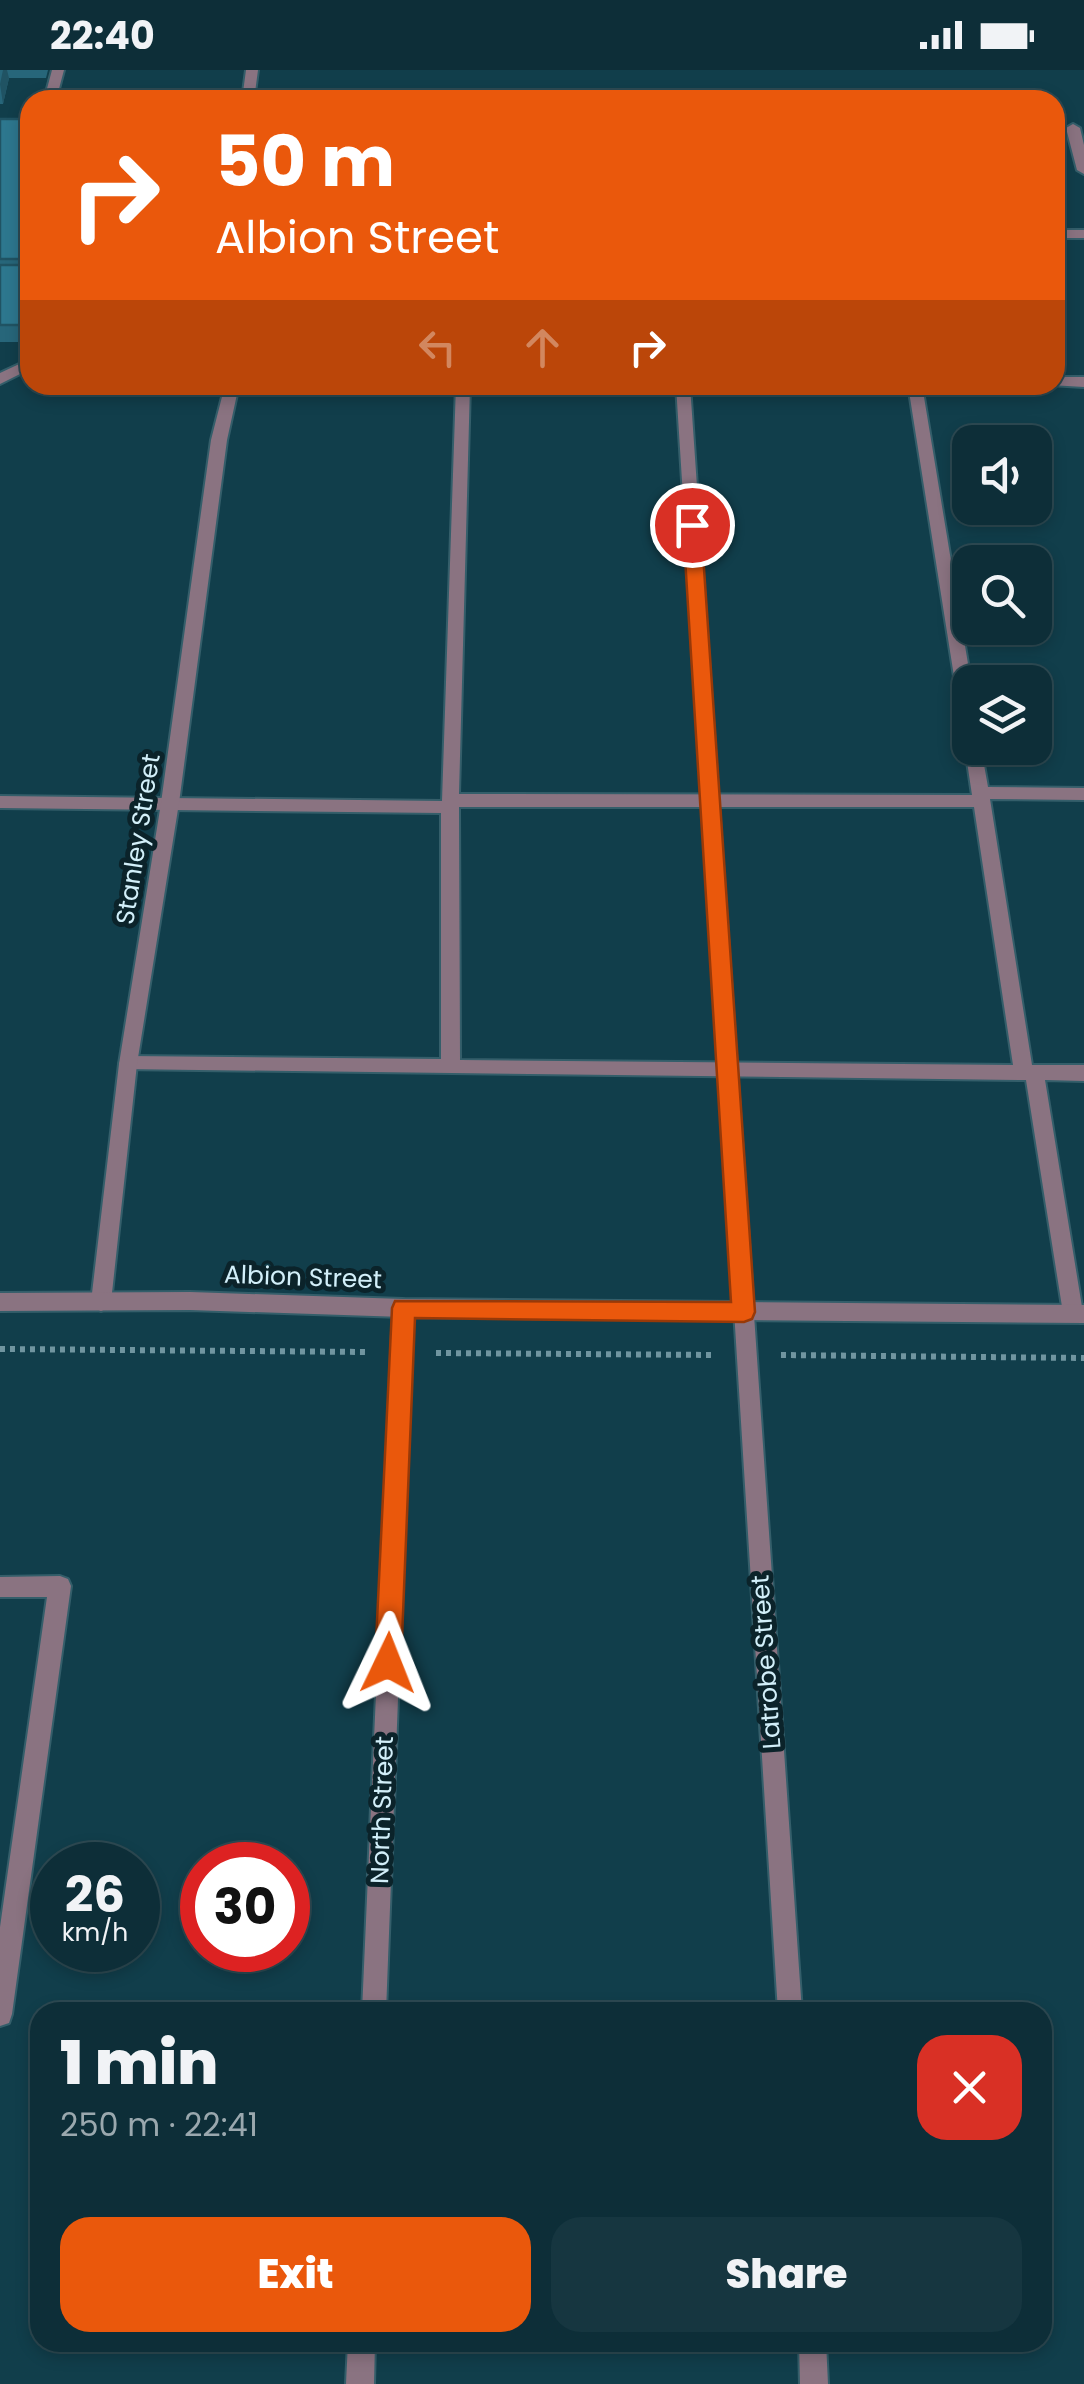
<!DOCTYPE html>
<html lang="en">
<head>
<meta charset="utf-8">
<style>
	body { margin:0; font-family:Poppins,sans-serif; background:#163640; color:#f1f3f6; height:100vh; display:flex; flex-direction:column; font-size:38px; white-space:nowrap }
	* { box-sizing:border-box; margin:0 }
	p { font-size:32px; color:#9aa8ae }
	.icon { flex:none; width:55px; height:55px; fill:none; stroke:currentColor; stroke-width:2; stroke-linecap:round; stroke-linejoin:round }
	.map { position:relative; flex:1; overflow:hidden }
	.drawer { position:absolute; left:30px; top:1932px; width:1022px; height:350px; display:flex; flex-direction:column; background:#0d2e38; border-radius:30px; box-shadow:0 5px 15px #0003,0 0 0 2px #2d4a53 }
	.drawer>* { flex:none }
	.hud { position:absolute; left:20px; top:20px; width:1045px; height:305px; border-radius:30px; box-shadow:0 5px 15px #0003,0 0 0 2px #2d4a53; background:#ea580c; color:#fff; overflow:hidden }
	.buttons { position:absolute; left:952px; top:355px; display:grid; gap:20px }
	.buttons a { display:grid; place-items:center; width:100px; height:100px; border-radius:20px; background:#0d2e38; box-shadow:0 5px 15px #0003,0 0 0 2px #2d4a53; font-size:50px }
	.speed { position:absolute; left:30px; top:1772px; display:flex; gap:20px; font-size:50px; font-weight:700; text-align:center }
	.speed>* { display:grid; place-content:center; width:130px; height:130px; border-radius:50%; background:#0d2e38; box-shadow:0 5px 15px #0003,0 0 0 2px #2d4a53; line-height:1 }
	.speed small { font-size:25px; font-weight:400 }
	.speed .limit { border:15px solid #d22; background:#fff; color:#111 }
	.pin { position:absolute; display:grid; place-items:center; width:85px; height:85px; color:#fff; margin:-42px; border:5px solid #fff; border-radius:50%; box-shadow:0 2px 10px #0007 }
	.me { position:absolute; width:110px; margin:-55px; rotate:2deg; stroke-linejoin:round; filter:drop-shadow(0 0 8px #0008) }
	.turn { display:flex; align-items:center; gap:35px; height:210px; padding:0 30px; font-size:45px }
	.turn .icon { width:130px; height:130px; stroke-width:2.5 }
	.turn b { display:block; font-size:70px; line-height:85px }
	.lanes { display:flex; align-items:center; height:95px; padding:0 30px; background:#0003; justify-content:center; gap:50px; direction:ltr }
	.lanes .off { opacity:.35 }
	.round { display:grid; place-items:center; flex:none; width:105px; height:105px; border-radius:30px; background:#163640 }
	.head { display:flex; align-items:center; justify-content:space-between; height:170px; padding:0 30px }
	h1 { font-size:60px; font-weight:800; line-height:75px }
	.primary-button { display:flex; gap:20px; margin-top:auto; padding:20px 30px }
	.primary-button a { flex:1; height:115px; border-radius:30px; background:#ea580c; color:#fff; font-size:40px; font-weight:800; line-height:115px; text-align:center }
	.primary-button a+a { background:#163640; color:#f1f3f6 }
	.status { display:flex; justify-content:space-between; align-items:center; height:70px; padding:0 50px; background:#0d2e38; direction:ltr }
	.status svg { height:28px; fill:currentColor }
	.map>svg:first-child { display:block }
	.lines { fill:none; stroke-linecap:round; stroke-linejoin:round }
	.service-casing { stroke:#345e6a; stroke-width:4 }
	.minor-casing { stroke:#345e6a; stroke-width:4 }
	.tertiary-casing { stroke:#345e6a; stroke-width:4 }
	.path { stroke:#7095a0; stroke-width:6; stroke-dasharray:5 5; stroke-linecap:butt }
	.service { fill:#8a7381; fill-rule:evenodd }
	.minor { fill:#8a7381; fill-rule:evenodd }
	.tertiary { fill:#8a7381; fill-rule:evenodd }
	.wall { fill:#27667a }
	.shaded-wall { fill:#205363 }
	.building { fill:#2d778e; stroke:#205363; stroke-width:2.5 }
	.route { fill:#ea580c; stroke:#983908; stroke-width:2.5 }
	.labels { text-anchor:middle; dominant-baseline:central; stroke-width:10; stroke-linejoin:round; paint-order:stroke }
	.street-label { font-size:25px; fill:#d2eff9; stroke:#0b232a }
</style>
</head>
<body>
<div class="status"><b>22:40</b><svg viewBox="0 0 49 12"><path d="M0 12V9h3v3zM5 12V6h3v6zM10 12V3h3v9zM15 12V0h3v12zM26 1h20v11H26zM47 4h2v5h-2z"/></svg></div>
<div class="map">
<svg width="1084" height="2314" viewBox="0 0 1084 2314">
	<rect width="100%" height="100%" fill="#113e4b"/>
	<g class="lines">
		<defs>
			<path id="service" d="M52,0H64L56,30H44Z
				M1055,160H1084V168H1055Z
				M30,289V299L0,314V303Z
				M1055,307H1084V317L1050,315H1055Z
				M456,315H470L459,724L972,725L965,678L970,673V678H981L988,717L1084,718V730L990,729L1032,995H1084V1011L1045,1010L1083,1243L1080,1249L1073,1252L1066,1249L1063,1243L1026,1010L121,999L119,994L121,989L128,986L441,989V743L0,738V726L442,731ZM459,737H974L1013,995L460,990Z
				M908,315H922L971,612L970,663L962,657Z
				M60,1506L68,1509L71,1516L12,1944L9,1953L0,1956V1857L47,1527H0V1507Z"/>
			<path id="minor" d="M246,0H258L254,30H242Z
				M1073,54L1080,58L1084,75V104L1077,100L1066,58Z
				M225,315H239L227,370L179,733L137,994L111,1232L108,1238L101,1241L94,1238L91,1232L119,994L161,733L211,370Z
				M676,315H690L802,1942H778Z
				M403,1229L410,1232L413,1238L386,1942H362L393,1238L396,1232Z
				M348,2272H375L374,2314H346Z
				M799,2272H826L828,2314H800Z"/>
			<path id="tertiary" d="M190,1222L403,1229L1084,1235V1253L403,1247L190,1240L0,1241V1223Z"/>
		</defs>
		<use href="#service" class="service-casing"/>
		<use href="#minor" class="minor-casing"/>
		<use href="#tertiary" class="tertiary-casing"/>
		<path class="path" d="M0,1279L369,1282
			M436,1283L714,1285
			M781,1285L1084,1288"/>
		<use href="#service" class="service"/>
		<use href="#minor" class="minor"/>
		<use href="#tertiary" class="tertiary"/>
	</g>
	<path class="wall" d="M0,0H48L46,8H9L3,34H0Z
		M0,49H30V265L28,272H0Z"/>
	<path class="shaded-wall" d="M3,0H7L9,8L3,34L0,14Z
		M30,232V265L28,272L24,255Z"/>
	<path class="building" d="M0,49H30V189H0Z
		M0,195H30V232L24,255H0Z"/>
	<path class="route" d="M692,449L701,455L755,1242L752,1249L744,1252L415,1248L401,1593L397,1602L388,1605L379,1602L375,1593L392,1238L395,1231L731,1232L683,455Z"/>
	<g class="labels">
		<g class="street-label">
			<text transform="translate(138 769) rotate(-81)">Stanley Street</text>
			<text transform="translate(303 1207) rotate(2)">Albion Street</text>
			<text transform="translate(766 1592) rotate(-94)">Latrobe Street</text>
			<text transform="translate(382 1740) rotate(-88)">North Street</text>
		</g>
	</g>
</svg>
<div class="buttons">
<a><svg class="icon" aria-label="sound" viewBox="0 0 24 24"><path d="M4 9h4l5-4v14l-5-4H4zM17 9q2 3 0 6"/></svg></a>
<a><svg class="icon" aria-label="search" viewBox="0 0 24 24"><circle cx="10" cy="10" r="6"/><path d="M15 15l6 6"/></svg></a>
<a><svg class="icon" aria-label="layers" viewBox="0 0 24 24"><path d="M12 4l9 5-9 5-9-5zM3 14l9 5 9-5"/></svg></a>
</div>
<div class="speed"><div>26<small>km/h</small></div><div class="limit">30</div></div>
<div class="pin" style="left:692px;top:455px;background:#d93025"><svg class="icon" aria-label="arrive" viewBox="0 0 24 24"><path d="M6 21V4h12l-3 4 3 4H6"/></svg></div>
<svg class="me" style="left:388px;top:1593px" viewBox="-20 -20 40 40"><path d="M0-17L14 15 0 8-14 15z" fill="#ea580c" stroke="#fff" stroke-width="4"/></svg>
<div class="hud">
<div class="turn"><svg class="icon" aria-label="right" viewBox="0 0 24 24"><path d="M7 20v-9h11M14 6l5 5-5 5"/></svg><div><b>50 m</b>Albion Street</div></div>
<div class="lanes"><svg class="icon off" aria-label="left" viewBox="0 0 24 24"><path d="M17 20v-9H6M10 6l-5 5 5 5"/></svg><svg class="icon off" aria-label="ahead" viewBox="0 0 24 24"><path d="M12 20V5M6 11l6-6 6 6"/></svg><svg class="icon" aria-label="right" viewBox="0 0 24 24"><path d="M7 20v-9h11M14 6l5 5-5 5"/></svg></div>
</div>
<section class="drawer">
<div class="head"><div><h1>1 min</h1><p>250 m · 22:41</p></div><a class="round" style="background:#d93025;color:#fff"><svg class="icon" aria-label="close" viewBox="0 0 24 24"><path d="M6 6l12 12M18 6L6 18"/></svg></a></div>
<div class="primary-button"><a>Exit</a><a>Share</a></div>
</section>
</div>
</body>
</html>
